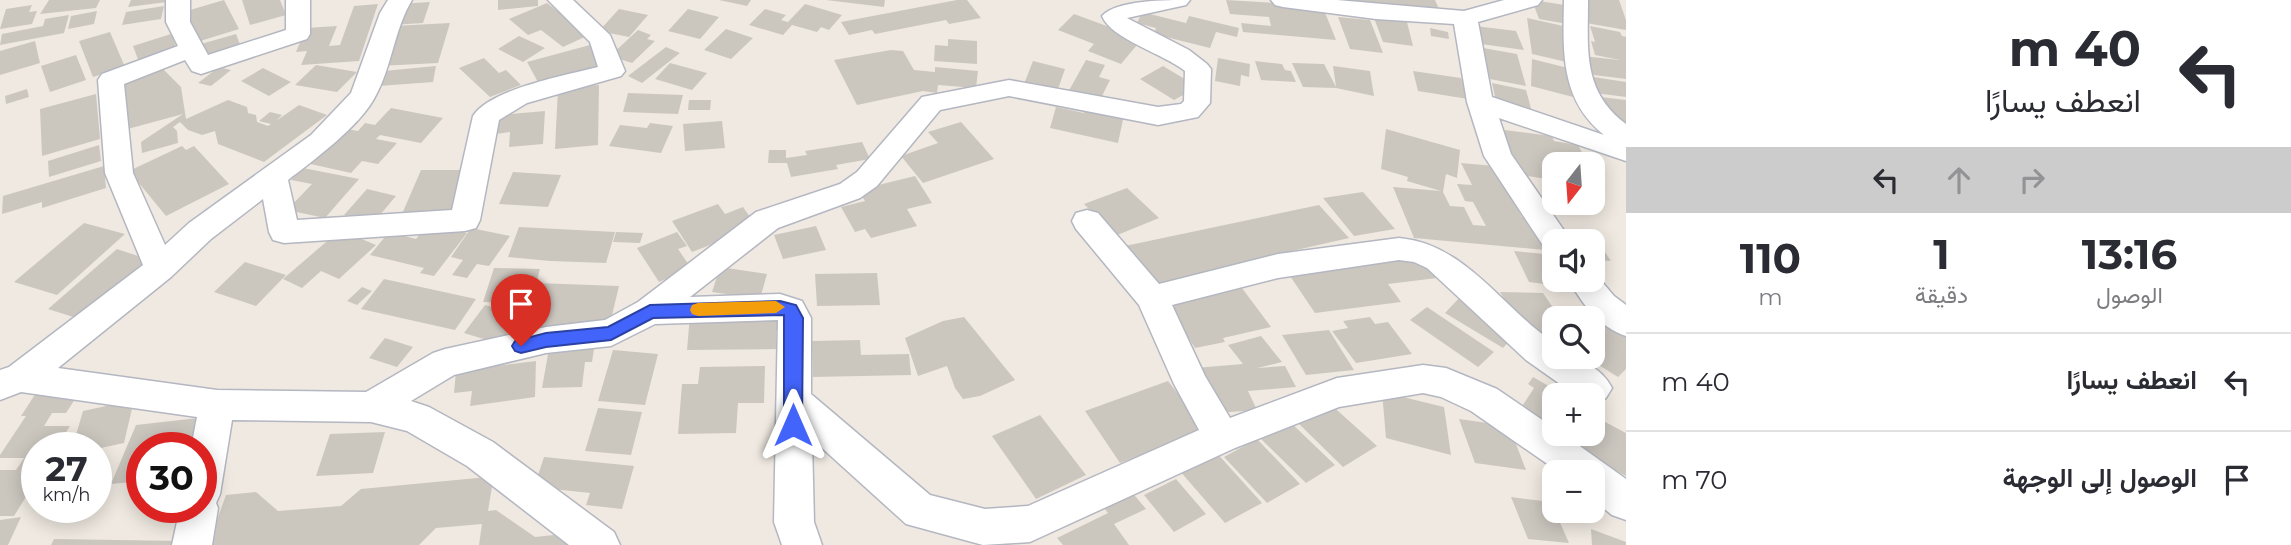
<!DOCTYPE html>
<html lang="ar">
<head>
<meta charset="utf-8">
<style>
	body { margin:0; font-family:Montserrat,Vazirmatn,sans-serif; background:#f7f7f7; color:#2b2b33; direction:rtl; height:100vh; display:flex; flex-direction:column; font-size:26px; white-space:nowrap }
	* { box-sizing:border-box; margin:0 }
	p { font-size:23px; color:#7c7c81 }
	.icon { flex:none; width:38px; height:38px; fill:none; stroke:currentColor; stroke-width:2; stroke-linecap:round; stroke-linejoin:round }
	.map { position:relative; flex:1; overflow:hidden; direction:ltr }
	.drawer { display:flex; flex-direction:column; background:#fff; width:665px }
	.drawer>* { flex:none }
	.guide { background:#fff; color:#2b2b33; overflow:hidden }
	.needle { width:46px; rotate:197deg }
	.controls { position:absolute; left:1542px; top:152px; display:grid; gap:14px }
	.controls a { display:grid; place-items:center; width:63px; height:63px; border-radius:14px; background:#fff; box-shadow:0 4px 18px #0003; font-size:35px }
	.speed { position:absolute; left:21px; top:432px; display:flex; gap:14px; font-size:35px; font-weight:700; text-align:center }
	.speed>* { display:grid; place-content:center; width:91px; height:91px; border-radius:50%; background:#fff; box-shadow:0 4px 18px #0003; line-height:1 }
	.speed small { font-size:18px; font-weight:400 }
	.speed .limit { border:10px solid #d22; background:#fff; color:#111 }
	.pin { position:absolute; display:grid; place-items:center; width:60px; height:60px; color:#fff; margin:-72px -30px; border-radius:50% 50% 50% 0; rotate:-45deg; box-shadow:0 0 7px #0007 }
	.pin .icon { rotate:45deg }
	.me { position:absolute; width:77px; margin:-38px; rotate:0deg; stroke-linejoin:round; filter:drop-shadow(0 0 5px #0008) }
	.turn { display:flex; align-items:center; gap:24px; height:147px; padding:0 35px; font-size:32px }
	.turn .icon { width:91px; height:91px; stroke-width:2.5 }
	.turn b { display:block; font-size:49px; line-height:60px }
	.lanes { display:flex; align-items:center; height:66px; padding:0 35px; background:#0003; justify-content:center; gap:35px; direction:ltr }
	.lanes .off { opacity:.35 }
	.eta { display:flex; justify-content:space-evenly; align-items:center; height:119px; text-align:center }
	.eta b { font-size:42px; font-weight:700; line-height:49px }
	ul { padding:0; list-style:none }
	li { display:flex; align-items:center; gap:21px; height:98px; padding:0 35px; border-top:2px solid #e1e1e2 }
	li div { flex:1 }
	li b { display:block; font-size:26px }
	li em { font-style:normal }
	main { display:flex; flex:1; min-height:0 }
	.map>svg:first-child { display:block }
	.building { fill:#cbc7bf }
	.lines { fill:none; stroke-linecap:round; stroke-linejoin:round }
	.minor-casing { stroke:#b4b7c1; stroke-width:3 }
	.minor { fill:#fff; fill-rule:evenodd }
	.route { fill:#4264fb; stroke:#2b41a3; stroke-width:2 }
	.slow { fill:#f59e0b }
</style>
</head>
<body>
<main>
<section class="drawer">
<div class="guide">
<div class="turn"><svg class="icon" aria-label="left" viewBox="0 0 24 24"><path d="M17 20v-9H6M10 6l-5 5 5 5"/></svg><div><b>40 m</b>انعطف يسارًا</div></div>
<div class="lanes"><svg class="icon" aria-label="left" viewBox="0 0 24 24"><path d="M17 20v-9H6M10 6l-5 5 5 5"/></svg><svg class="icon off" aria-label="ahead" viewBox="0 0 24 24"><path d="M12 20V5M6 11l6-6 6 6"/></svg><svg class="icon off" aria-label="right" viewBox="0 0 24 24"><path d="M7 20v-9h11M14 6l5 5-5 5"/></svg></div>
</div>
<div class="eta">
<div><b>13:16</b><p>الوصول</p></div>
<div><b>1</b><p>دقيقة</p></div>
<div><b>110</b><p>m</p></div>
</div>
<ul>
<li><svg class="icon" aria-label="left" viewBox="0 0 24 24"><path d="M17 20v-9H6M10 6l-5 5 5 5"/></svg><div><b>انعطف يسارًا</b></div><em>40 m</em></li>
<li><svg class="icon" aria-label="arrive" viewBox="0 0 24 24"><path d="M6 21V4h12l-3 4 3 4H6"/></svg><div><b>الوصول إلى الوجهة</b></div><em>70 m</em></li>
</ul>
</section>
<div class="map">
<svg width="1626" height="545" viewBox="0 0 1626 545">
	<rect width="100%" height="100%" fill="#efe9e1"/>
	<path class="building" d="M49,0H100L96,8L40,14Z
		M131,0H167V2L128,7Z
		M224,0L239,29L194,43L180,13Z
		M242,0H280L286,15L250,25Z
		M498,0H538V6L498,10Z
		M719,0H751L747,6Z
		M826,0H885L884,7Z
		M957,0H967L981,18L949,24L946,20L875,34L872,30L849,35L841,22Z
		M1226,0L1276,3L1277,6L1324,10L1336,40L1243,32L1241,23L1271,26L1269,17L1230,14Z
		M1328,0H1435L1439,9L1407,5L1409,11Z
		M1532,0L1565,5L1573,25L1539,19Z
		M1579,0H1619L1626,20V30L1586,23Z
		M430,2L423,23L392,25L400,4Z
		M547,3L589,35L563,47L541,30L528,35L509,19Z
		M378,4L359,61L301,65L307,51L296,52L306,28L337,26L329,46L340,45L354,6Z
		M805,4L842,15L829,30L821,27L817,32L792,25L783,35L749,25L765,9L786,15L781,20L788,22Z
		M32,5L29,12L37,11L32,24L0,29L6,9Z
		M164,6L161,19L122,25L126,12Z
		M619,9L648,15L629,37L599,31Z
		M688,9L719,17L700,39L668,31Z
		M97,11L94,24L68,29L71,16Z
		M1142,12L1186,23L1189,16L1239,28L1237,37L1216,32L1210,48L1154,34L1156,28L1137,23Z
		M1074,14L1142,39L1121,64L1088,51L1094,44L1058,30Z
		M69,15L64,33L0,45L2,34L43,26L45,19Z
		M1338,17L1370,20L1383,53L1350,49Z
		M1374,18L1407,22L1413,46L1383,42Z
		M1527,18L1568,27L1571,63L1532,54Z
		M450,23L438,63L379,66L393,26Z
		M1475,26L1516,31L1524,50L1481,44Z
		M1590,26L1620,32L1622,36L1626,37V79L1594,75L1582,56L1620,60L1595,55L1591,41L1595,42Z
		M1430,28L1448,32L1449,39L1431,36Z
		M726,29L753,38L731,59L704,50Z
		M638,30L651,35L647,39L655,41L632,63L610,56Z
		M110,32L125,67L93,77L79,41Z
		M171,34L177,49L139,62L133,46Z
		M236,34L242,50L207,61L201,44Z
		M519,36L545,48L523,62L498,49Z
		M948,39L977,41V64L934,61L935,45L948,46Z
		M35,41L40,63L0,75V51Z
		M590,45L603,66L539,84L527,62Z
		M666,47L680,53L642,83L628,76Z
		M1483,48L1517,54L1526,86L1490,79Z
		M891,50L903,51L914,70L935,72V67L978,71L976,88L938,85L937,93L923,91L857,105L834,60Z
		M76,55L86,80L50,92L41,66Z
		M484,58L499,73L506,70L521,85L490,97L459,68Z
		M1218,58L1250,64L1249,77L1241,75L1240,86L1215,81Z
		M1532,59L1572,69L1573,97L1531,86Z
		M1086,60L1105,65L1099,77L1110,80L1098,104L1067,94Z
		M1033,61L1065,69L1057,92L1024,84Z
		M1255,61L1282,64L1285,70L1291,71L1296,82L1261,80Z
		M670,63L707,73L692,90L655,79Z
		M1292,63L1324,64L1336,87L1333,66L1370,71L1374,96L1336,88L1303,87Z
		M158,64L181,87L186,119L228,100L247,107L248,113L256,115L257,122L268,126L271,124L259,121L270,112L282,115L276,121L299,105L327,115L264,162L218,144L215,131L202,135L188,130L180,122L173,127L177,131L178,143L142,153L141,142L183,114L124,130L120,81Z
		M316,65L357,72L337,92L295,85Z
		M436,66L433,82L379,86L384,71Z
		M1163,66L1198,87L1174,100L1140,79Z
		M219,67L231,70L211,86L198,83Z
		M263,68L291,82L269,96L241,81Z
		M1413,71L1461,78L1468,99L1418,91Z
		M1587,76L1626,82V97L1595,93Z
		M1492,83L1526,90L1532,112L1497,105Z
		M599,85L598,145L555,149L558,88Z
		M27,89L29,97L6,104L5,96Z
		M628,93L683,95L678,114L623,112Z
		M96,94L100,139L42,156L40,109Z
		M1591,96L1626,100V129Z
		M689,100H711L710,110H688Z
		M1086,106L1124,115L1118,143L1050,128L1056,107L1084,113Z
		M391,108L443,118L421,143L380,135L376,139L397,143L378,164L362,161L351,173L306,163L341,128L358,131L365,123L375,125Z
		M545,111L543,144L509,147L510,132L496,134L499,115Z
		M722,121L725,148L685,151L683,124Z
		M961,122L994,159L923,183L901,156L938,143L928,132Z
		M650,123L673,126L661,153L609,146L620,125L647,128Z
		M1386,129L1460,150L1457,178L1446,174L1443,192L1450,206L1464,207L1473,225L1486,226L1473,202L1465,201L1457,184L1472,185L1461,163L1494,166L1522,217H1528L1546,250L1414,238L1393,187L1441,191L1407,181L1408,177L1381,169Z
		M1496,129L1552,136L1554,141L1578,145L1588,164H1554V180L1514,174Z
		M862,142L870,159L836,165L838,169L791,177L787,163H768L769,150H786V158L807,155L805,151Z
		M99,145L101,161L49,177L48,161Z
		M182,146L186,150L194,146L229,184L166,216L129,171Z
		M104,166L106,188L42,208V202L2,214L3,196Z
		M303,168L359,179L325,218L287,210L312,184L291,180Z
		M421,170H467L450,214H402Z
		M513,172L561,175L548,207L499,204Z
		M915,176L932,203L907,209L917,226L871,238L865,229L855,232L841,207L865,201L858,190Z
		M1127,188L1159,218L1115,236L1084,204Z
		M367,189L396,196L374,222L344,215Z
		M1363,192L1395,229L1354,236L1323,198Z
		M718,204L725,214L743,207L757,227L692,252L672,221Z
		M1319,205L1349,238L1261,258L1266,265L1156,291L1125,246Z
		M84,223L125,234L57,295L14,282Z
		M428,224L467,233L434,276L420,273L424,268L370,255L389,232L416,239Z
		M816,226L826,250L783,259L774,235Z
		M519,227L615,232L606,263L550,261L508,257Z
		M471,228L510,236L489,266L477,264L467,278L452,275L463,260L451,257Z
		M340,230L376,245L339,279L321,271L302,288L283,279Z
		M616,232L643,233L640,243L613,242Z
		M677,232L687,246L678,249L691,268L659,282L637,248Z
		M117,249L153,261L86,321L48,309Z
		M1514,251L1554,255V280H1571L1575,288L1529,282Z
		M1592,252H1605L1611,261L1592,260Z
		M1417,254L1437,278L1388,284L1401,302L1315,313L1286,270Z
		M245,262L286,275L256,306L214,292Z
		M720,267L767,274L760,299L712,292Z
		M494,268L540,269L536,283L619,286L608,332L518,330L526,303L483,302Z
		M877,273L880,305L817,306L815,274Z
		M384,279L476,299L455,330L361,309Z
		M362,287L372,291L357,305L347,301Z
		M1242,288L1271,327L1223,338L1225,342L1195,348L1166,303Z
		M1500,292L1543,293L1560,318H1554V335L1526,334Z
		M1461,296L1512,338L1503,348L1445,313Z
		M485,305L520,315L500,344L464,333Z
		M1427,307L1494,352L1478,367L1410,320Z
		M788,314V331H776V349L687,350L690,315Z
		M964,317L1015,380L980,396L963,399L955,388L947,366L918,376L905,338L943,321Z
		M1370,317L1375,324L1388,322L1412,354L1356,363L1332,331L1348,328L1343,321Z
		M1598,318L1626,335V369L1618,377L1586,357H1592V323Z
		M1329,330L1354,370L1306,375L1282,335Z
		M1261,336L1282,362L1257,368L1285,366L1296,387L1248,391L1257,410L1216,413L1195,368L1243,364L1228,345Z
		M385,338L413,347L397,367L369,358Z
		M860,340L861,355L909,354L911,375L813,377L812,341Z
		M595,342L592,362H585L582,387L542,388L550,343Z
		M613,350L658,354L645,405L598,401Z
		M536,361L535,397L470,406L472,391L454,393L456,371Z
		M765,366L764,403H738L736,433L678,434L682,384H698L700,367Z
		M1533,377L1566,396H1554V434H1560L1557,438L1517,414L1534,388L1528,384Z
		M1168,381L1206,430L1120,463L1085,411Z
		M38,390H81L66,413H52L44,426H70L56,448H37V479L14,516H0V470H16L24,458H0V455L26,416H21Z
		M1382,392L1444,407L1451,455L1386,438Z
		M134,400L124,443L96,449L72,448L83,411Z
		M1328,402L1377,446L1343,467L1295,420Z
		M598,408L642,412L631,455L585,451Z
		M1040,415L1086,475L1036,499L992,436Z
		M1592,415L1626,433V476L1563,442L1567,434H1592Z
		M207,417L196,448H142V481L111,484L136,425Z
		M1459,419L1509,426L1526,470L1475,463Z
		M1288,420L1335,465L1306,483L1259,437Z
		M385,432L373,473L316,476L330,434Z
		M1257,439L1300,484L1267,503L1224,457Z
		M1215,451L1262,503L1225,523L1179,470Z
		M544,457L634,466L622,509L586,505L590,493L534,487Z
		M488,477L493,481L488,511L496,510L535,537L554,535L568,545H479L482,524L436,528L419,545H208L226,495L256,492L278,511L341,506L361,489Z
		M1176,479L1206,514L1174,532L1144,495Z
		M1125,484L1146,509L1114,524L1129,545H1063L1057,538L1108,513L1096,498Z
		M1511,497L1551,502L1569,543L1528,539Z
		M21,517L8,545H0V520Z
		M1591,529L1626,542V545H1592Z
		M54,539L182,541L180,545H51Z"/>
	<g class="lines">
		<defs>
			<path id="minor" d="M166,0H190V22L208,55L286,30V0H310V34L307,39L210,71L201,74L192,71L185,60L124,84L133,173L165,245L189,223L311,135L351,93L380,13L388,0H412C394,30 392,67 375,97C360,126 314,160 288,180L297,220L452,210L473,116C490,89 567,75 598,67L590,42L548,0H573L610,35L625,71L621,76L527,103L499,120L480,220L476,228L465,231L284,243L273,240L269,232L263,199L211,239L171,277L58,368L217,390L366,392L433,353L445,349L546,327L605,320L638,302L756,212L840,184L857,172L922,97L1009,80L1158,107L1181,104L1184,101L1185,71C1164,54 1111,39 1102,16C1116,0 1167,0 1190,0L1186,5L1127,18L1189,50L1207,64L1211,69L1210,103L1198,117L1158,125L1009,96L940,110L877,186L860,198L778,228L690,297L780,294L802,301L811,318V394L930,495L985,509L1028,506L1199,430L1174,384L1139,305L1076,229L1072,221L1076,213L1087,210L1098,213L1159,284L1278,254L1399,238C1466,244 1501,307 1554,343V357C1577,357 1601,366 1612,388L1606,398L1594,403L1592,396H1577L1526,360L1427,268L1414,262L1399,260L1278,278L1172,305L1205,376L1230,418L1337,378L1423,365L1446,368L1497,389L1554,428V434H1563L1626,479V520L1612,515L1592,499V472H1559L1471,411L1441,397L1423,393L1339,407L1235,448L1030,542L983,545L906,524L812,439L814,522L822,545H782L774,522L778,320L655,324L611,346L546,353L454,375L411,401L429,407L493,442L614,532L620,545H569L467,466L407,431L371,422L232,420L220,494L216,503L218,508L212,545H172L180,508H201V448H191L197,417L21,392L0,400V370L9,367L143,265L105,173L98,80L102,74L178,46L166,22Z
				M1271,0H1337L1464,11L1504,0H1542L1538,5L1478,22L1492,97L1604,135C1560,100 1563,52 1564,0H1588C1588,50 1582,91 1626,124V161L1499,118L1511,154L1572,242H1554V252L1546,250L1484,156L1467,102L1454,24L1376,19L1283,7L1275,5Z
				M1592,270L1614,296L1626,305V336C1599,327 1582,304 1569,280H1592Z"/>
		</defs>
		<use href="#minor" class="minor-casing"/>
		<use href="#minor" class="minor"/>
	</g>
	<path class="route" d="M780,301L796,305L803,318L802,425L799,430L793,433L786,430L784,425V315L653,318L611,340L546,347L521,353L515,351L512,346L515,341L546,333L608,327L650,305Z"/>
	<path class="slow" d="M776,301L785,307L776,313L698,316L692,314L690,310L692,305L698,303Z"/>
</svg>
<div class="controls">
<a><svg class="needle" viewBox="-14 -14 28 28"><path d="M0-13l5 13h-10z" fill="#e53935"/><path d="M0 13l5-13h-10z" fill="#7c7c81"/></svg></a>
<a><svg class="icon" aria-label="sound" viewBox="0 0 24 24"><path d="M4 9h4l5-4v14l-5-4H4zM17 9q2 3 0 6"/></svg></a>
<a><svg class="icon" aria-label="search" viewBox="0 0 24 24"><circle cx="10" cy="10" r="6"/><path d="M15 15l6 6"/></svg></a>
<a>+</a>
<a>−</a>
</div>
<div class="speed"><div>27<small>km/h</small></div><div class="limit">30</div></div>
<div class="pin" style="left:521px;top:346px;background:#d93025"><svg class="icon" aria-label="arrive" viewBox="0 0 24 24"><path d="M6 21V4h12l-3 4 3 4H6"/></svg></div>
<svg class="me" style="left:793px;top:425px" viewBox="-20 -20 40 40"><path d="M0-17L14 15 0 8-14 15z" fill="#4264fb" stroke="#fff" stroke-width="4"/></svg>
</div>
</main>
</body>
</html>
